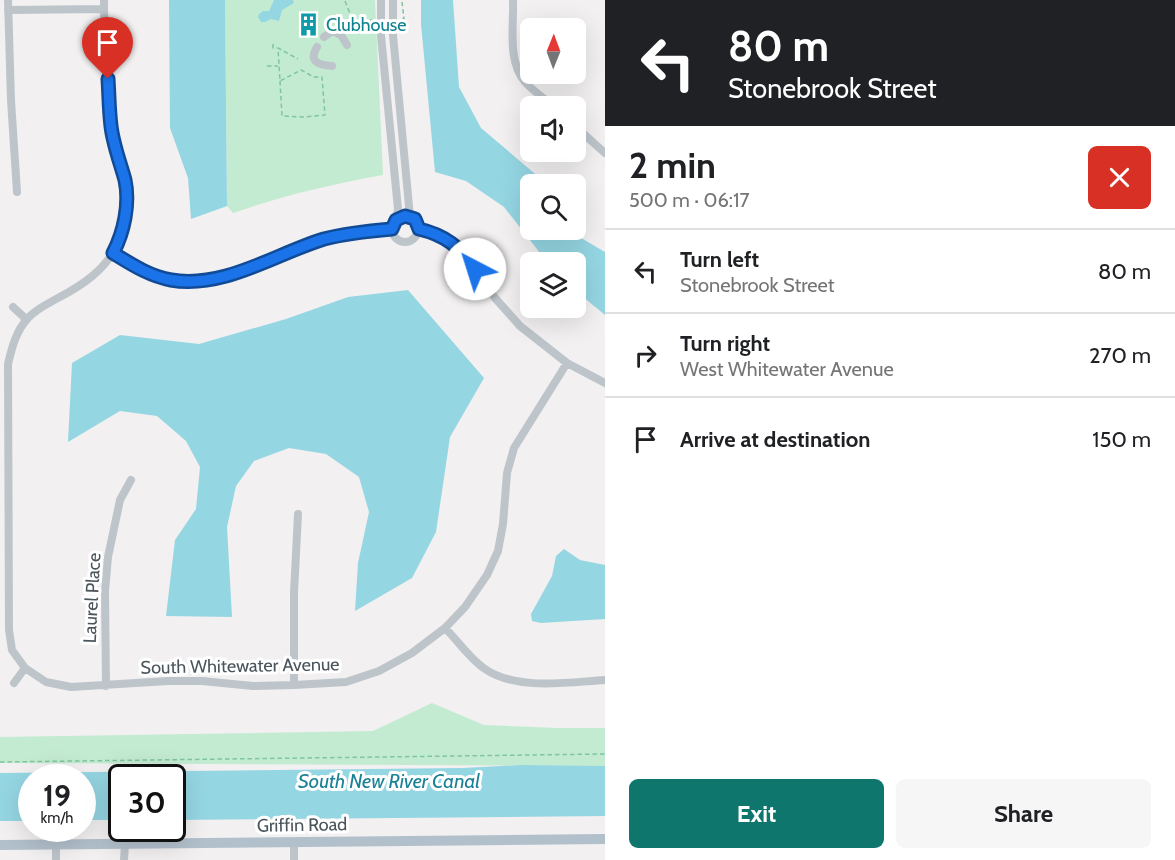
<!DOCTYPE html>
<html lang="en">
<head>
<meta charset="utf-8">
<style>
	body { margin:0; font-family:Cabin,sans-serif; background:#f6f6f6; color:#202124; height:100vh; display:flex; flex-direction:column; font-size:22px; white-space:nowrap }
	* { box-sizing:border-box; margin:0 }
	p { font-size:20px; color:#757577 }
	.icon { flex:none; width:33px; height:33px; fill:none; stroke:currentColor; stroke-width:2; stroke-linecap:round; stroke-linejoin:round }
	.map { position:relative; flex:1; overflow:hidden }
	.side { display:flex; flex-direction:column; background:#fff; width:570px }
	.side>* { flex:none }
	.hud { background:#202124; color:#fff; overflow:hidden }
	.needle { width:39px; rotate:1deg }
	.buttons { position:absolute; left:520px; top:18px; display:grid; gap:12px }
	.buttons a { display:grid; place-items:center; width:66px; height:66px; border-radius:9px; background:#fff; box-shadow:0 6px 24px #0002; font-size:30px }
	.speed { position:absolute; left:18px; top:764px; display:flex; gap:12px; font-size:30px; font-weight:700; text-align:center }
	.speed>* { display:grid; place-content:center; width:78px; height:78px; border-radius:50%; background:#fff; box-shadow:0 6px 24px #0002; line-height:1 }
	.speed small { font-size:15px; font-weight:400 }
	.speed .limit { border:3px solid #111; border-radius:9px; background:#fff; color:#111 }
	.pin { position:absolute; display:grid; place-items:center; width:51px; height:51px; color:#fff; margin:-62px -26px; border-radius:50% 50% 50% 0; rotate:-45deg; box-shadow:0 0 6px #0007 }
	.pin .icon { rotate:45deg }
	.me { position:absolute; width:66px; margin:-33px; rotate:320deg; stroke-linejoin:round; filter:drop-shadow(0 0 4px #0008) }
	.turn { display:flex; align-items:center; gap:21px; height:126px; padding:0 24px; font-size:27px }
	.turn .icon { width:78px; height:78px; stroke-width:2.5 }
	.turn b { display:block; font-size:42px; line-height:51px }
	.round { display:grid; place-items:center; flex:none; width:63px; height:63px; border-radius:9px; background:#f6f6f6 }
	.overview { display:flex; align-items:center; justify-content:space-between; height:102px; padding:0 24px }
	h1 { font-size:36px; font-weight:800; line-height:45px }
	.cta { display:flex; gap:12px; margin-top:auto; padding:12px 24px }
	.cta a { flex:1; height:69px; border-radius:9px; background:#0f766e; color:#fff; font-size:24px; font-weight:800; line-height:69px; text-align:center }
	.cta a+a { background:#f6f6f6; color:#202124 }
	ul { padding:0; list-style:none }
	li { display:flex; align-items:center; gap:18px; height:84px; padding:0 24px; border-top:2px solid #e0e0e0 }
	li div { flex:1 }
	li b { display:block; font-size:22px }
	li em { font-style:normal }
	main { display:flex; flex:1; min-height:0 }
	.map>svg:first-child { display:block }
	.green { fill:#c3ebd1 }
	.water { fill:#95d6e3 }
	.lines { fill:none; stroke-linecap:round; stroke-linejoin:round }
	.path { stroke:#7fc59f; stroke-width:1.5; stroke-dasharray:4.5 3; stroke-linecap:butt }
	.minor { stroke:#bdc5cb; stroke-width:8 }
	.major { stroke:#b2c0cc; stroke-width:10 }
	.route-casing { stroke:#114b97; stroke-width:15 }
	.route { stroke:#1a73e8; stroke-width:10 }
	.labels { text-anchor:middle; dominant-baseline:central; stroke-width:6; stroke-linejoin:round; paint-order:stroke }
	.culture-label { font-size:18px; fill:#0d838f; stroke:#fff; text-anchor:start }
	.street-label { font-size:18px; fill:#4a545b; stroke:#fff }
	.water-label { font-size:20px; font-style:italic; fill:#1a8196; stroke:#fff }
</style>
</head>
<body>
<main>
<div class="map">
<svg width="605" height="860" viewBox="0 0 605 860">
	<rect width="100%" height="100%" fill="#f2f0f0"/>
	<path class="green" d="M225,0H375L383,175C332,184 282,196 233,213L227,206Z
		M432,703L484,725L557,728H605V766L0,763V737L373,731Z"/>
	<path class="water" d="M169,0H225L227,206L191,219L188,178L170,128Z
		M274,0H293L294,3L282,10L279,21L271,19L265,22H261L258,17L259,14L263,11H269Z
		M421,0H453L459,87L481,128L547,184H531V230H574L581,238L605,252V315L576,291V262H547L504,207L466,181L435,172L421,24Z
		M408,290L484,378L450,437L436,532L412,578L355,611L358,563L369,512L359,477L326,454L289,448L254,461L236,486L227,527L232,617L166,616L175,540L196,509L200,467L186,441L157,416L120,411L68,442L72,363L120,335L199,344L286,319L348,297Z
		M564,549L580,560L605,565V619L541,623L532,621L531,614L552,576L556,556Z
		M522,765L605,766V816L173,820L172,777H122L121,820H83L82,777H32L31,821H0V773L463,768Z"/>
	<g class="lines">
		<path class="path" d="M345,1L353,21L348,30
			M402,19H404L402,2
			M354,21L373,20
			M273,44V48H277
			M267,66H278
			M280,81L282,116L303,117L325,115L322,77H314L301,70L280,81L278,48L298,59
			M0,762L605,754"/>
		<path class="minor" d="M8,0L11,100L17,192
			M104,0C104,40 107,83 110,123C112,143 121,162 125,181C129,200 126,226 118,244C105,270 83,285 58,298C47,304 36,309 28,318C16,331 12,347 8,364L9,630L12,650L25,668L46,682L71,687L168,681H202L253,686L294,685L346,682L379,671L412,653L445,628L465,607L487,575L498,551L503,524L507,473L514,448L567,363
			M381,0V36L398,209L396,220
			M393,0V35L410,217
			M513,0C514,25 507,61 525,82C533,91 544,98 553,106
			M8,10L104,9
			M324,37L332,31L341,35L347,45
			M317,47C308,62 319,65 332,66
			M576,127L605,153
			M392 229a13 13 0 1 1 26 0a13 13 0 1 1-26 0Z
			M419,229L435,233L451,241L465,255L495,298L520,326L567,363L605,383
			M113,253C131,264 149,276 171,280C224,290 275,254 324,239C347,233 368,231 392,229
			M13,307L26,319
			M445,628C458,641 470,659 485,669C517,691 569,682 605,680
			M14,683L25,668
			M294,685V593L298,514
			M106,686L105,591L108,557L120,500L131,480
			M56,860V845
			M124,860L125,844
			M294,860V842"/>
		<path class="major" d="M0,845L605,839"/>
	</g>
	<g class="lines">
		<defs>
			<path id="route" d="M108,79C109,94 109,110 111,126C113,144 120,162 125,180C130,204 124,232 113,253C131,264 149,276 171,280C224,289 275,254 324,239C347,233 368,231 392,229L396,220L405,216L415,219L419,229C445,235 460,247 475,269"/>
		</defs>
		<use href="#route" class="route-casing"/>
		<use href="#route" class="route"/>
	</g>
	<defs>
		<symbol id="building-bare" viewBox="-9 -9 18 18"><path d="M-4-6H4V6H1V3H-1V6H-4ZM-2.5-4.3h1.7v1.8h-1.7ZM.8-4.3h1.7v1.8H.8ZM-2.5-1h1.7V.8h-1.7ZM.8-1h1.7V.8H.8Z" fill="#0f9aa8" stroke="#fff" stroke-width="2.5" paint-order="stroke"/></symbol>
	</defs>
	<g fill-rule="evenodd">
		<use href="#building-bare" x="292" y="8" width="33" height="33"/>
	</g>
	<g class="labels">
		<g class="culture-label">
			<text x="326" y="25">Clubhouse</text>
		</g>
		<g class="street-label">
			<text transform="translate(92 598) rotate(-87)">Laurel Place</text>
			<text transform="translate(240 666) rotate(-1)">South Whitewater Avenue</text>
			<text transform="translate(302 825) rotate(-1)">Griffin Road</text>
		</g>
		<g class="water-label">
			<text x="389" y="781">South New River Canal</text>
		</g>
	</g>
</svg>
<div class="buttons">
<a><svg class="needle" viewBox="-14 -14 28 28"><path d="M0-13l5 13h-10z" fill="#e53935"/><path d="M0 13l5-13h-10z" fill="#757577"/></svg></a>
<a><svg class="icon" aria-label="sound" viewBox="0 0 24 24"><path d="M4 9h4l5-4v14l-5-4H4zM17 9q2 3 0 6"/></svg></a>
<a><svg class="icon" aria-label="search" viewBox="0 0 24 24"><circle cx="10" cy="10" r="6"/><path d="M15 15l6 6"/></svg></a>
<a><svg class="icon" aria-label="layers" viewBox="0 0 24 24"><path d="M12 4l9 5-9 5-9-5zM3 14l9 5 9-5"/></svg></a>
</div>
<div class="speed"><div>19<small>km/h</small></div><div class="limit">30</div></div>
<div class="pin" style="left:108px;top:79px;background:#d93025"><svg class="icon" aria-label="arrive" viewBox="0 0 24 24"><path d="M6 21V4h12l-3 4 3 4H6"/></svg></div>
<svg class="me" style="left:475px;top:269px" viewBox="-20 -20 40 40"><circle r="19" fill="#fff"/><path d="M0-13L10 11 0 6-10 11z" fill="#1a73e8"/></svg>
</div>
<section class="side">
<div class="hud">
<div class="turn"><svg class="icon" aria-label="left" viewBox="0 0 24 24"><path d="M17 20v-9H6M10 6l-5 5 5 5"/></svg><div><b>80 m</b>Stonebrook Street</div></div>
</div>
<div class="overview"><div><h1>2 min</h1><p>500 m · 06:17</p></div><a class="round" style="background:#d93025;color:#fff"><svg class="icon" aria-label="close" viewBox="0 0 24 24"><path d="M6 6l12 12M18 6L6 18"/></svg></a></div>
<ul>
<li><svg class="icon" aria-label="left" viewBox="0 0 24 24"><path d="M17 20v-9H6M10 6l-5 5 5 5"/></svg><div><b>Turn left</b><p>Stonebrook Street</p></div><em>80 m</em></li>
<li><svg class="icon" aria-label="right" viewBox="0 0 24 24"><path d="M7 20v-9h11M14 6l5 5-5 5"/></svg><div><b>Turn right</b><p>West Whitewater Avenue</p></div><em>270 m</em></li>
<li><svg class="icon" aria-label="arrive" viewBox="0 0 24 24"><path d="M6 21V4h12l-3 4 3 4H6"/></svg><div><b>Arrive at destination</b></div><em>150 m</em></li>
</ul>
<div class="cta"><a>Exit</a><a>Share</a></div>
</section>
</main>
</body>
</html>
